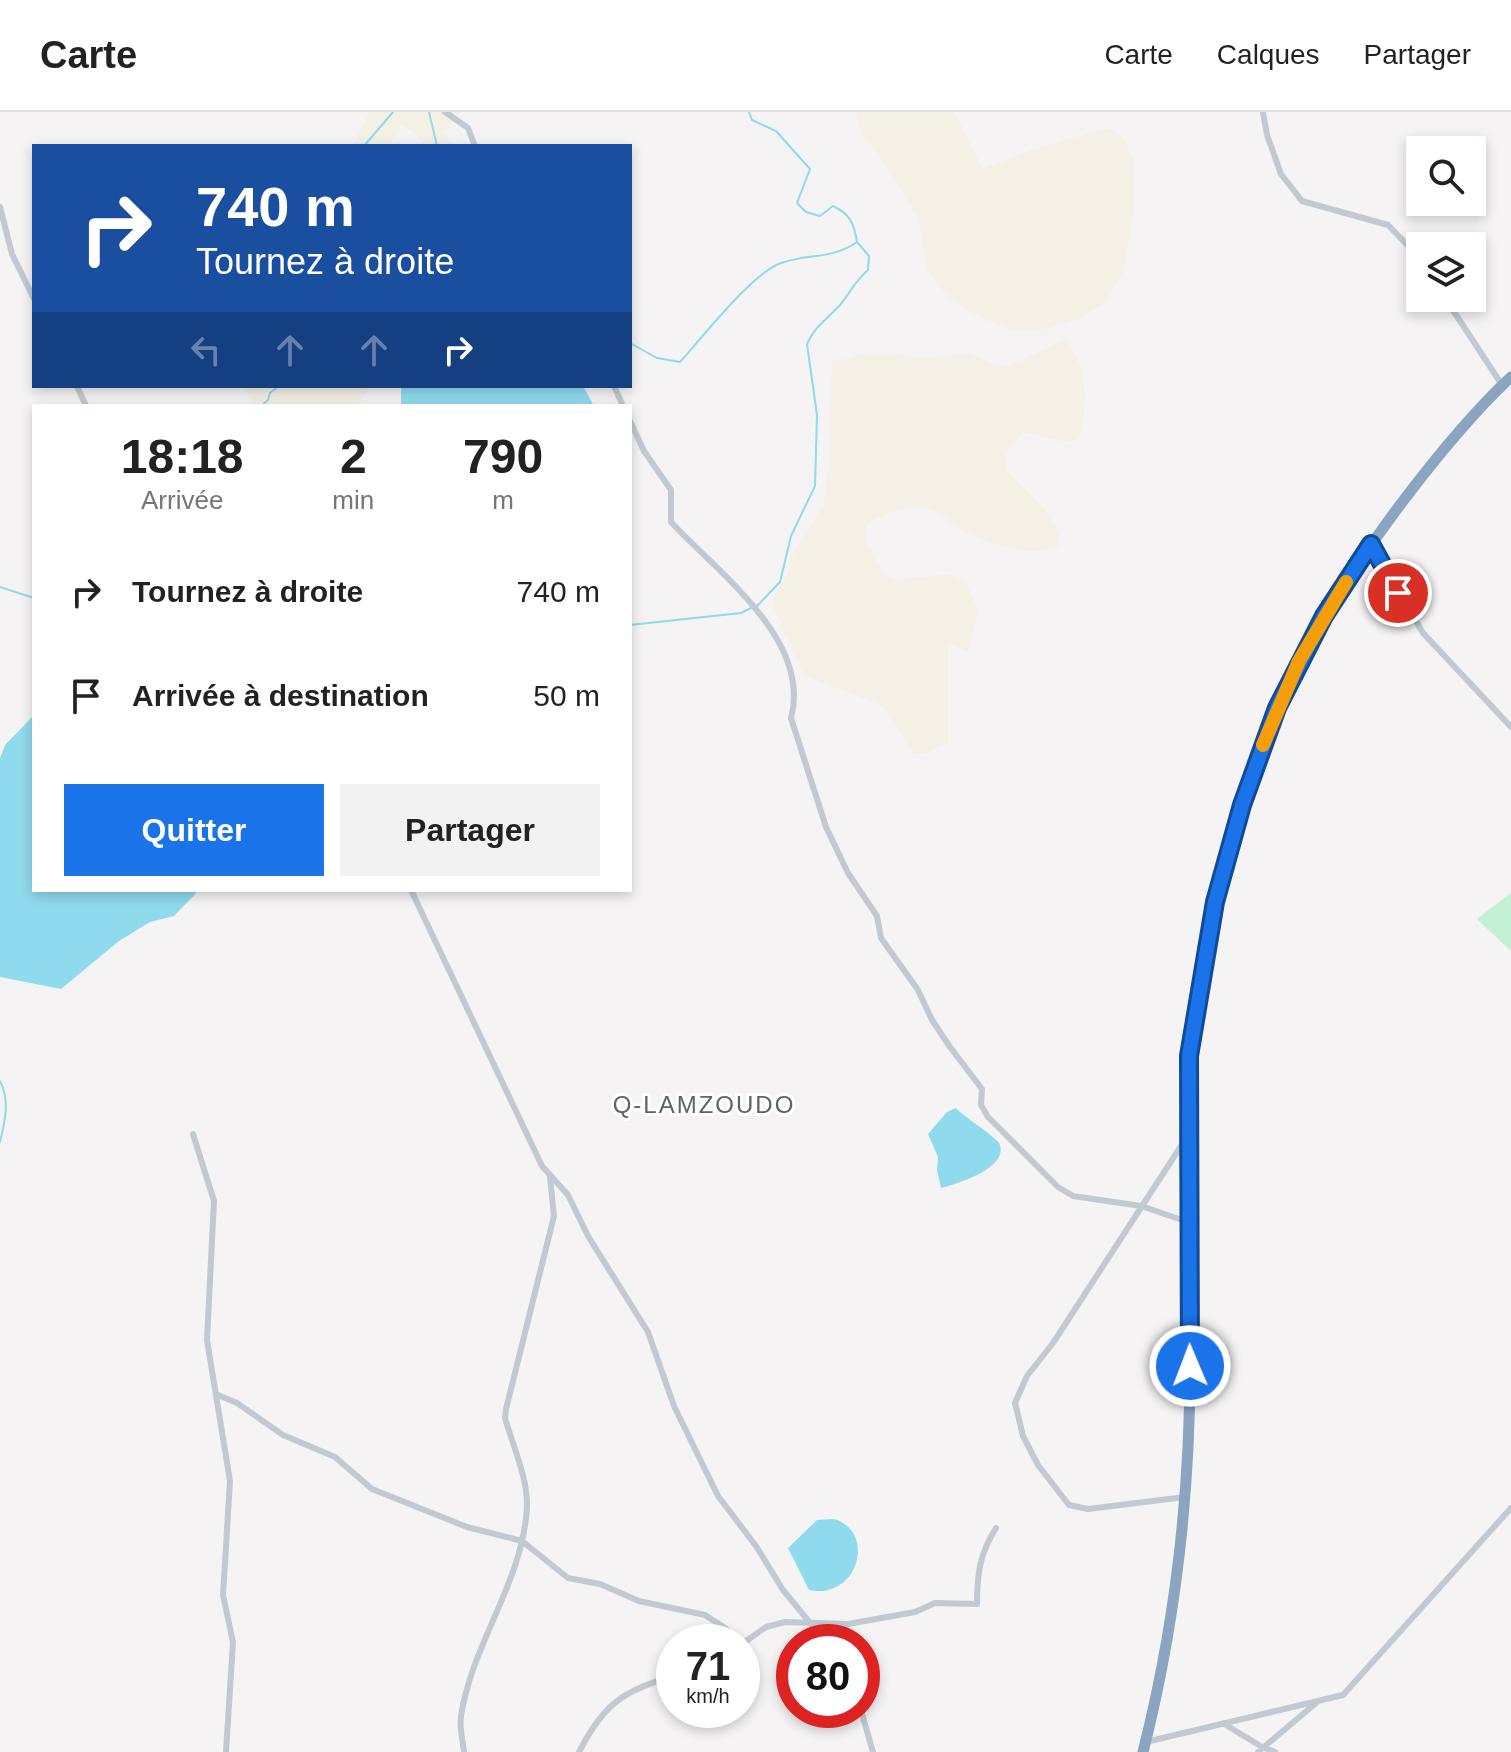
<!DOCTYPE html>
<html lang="fr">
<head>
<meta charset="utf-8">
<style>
	body { margin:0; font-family:Helvetica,sans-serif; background:#f2f2f2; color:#222; height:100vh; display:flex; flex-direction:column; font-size:30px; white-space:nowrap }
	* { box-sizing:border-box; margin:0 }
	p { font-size:26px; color:#767676 }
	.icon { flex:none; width:44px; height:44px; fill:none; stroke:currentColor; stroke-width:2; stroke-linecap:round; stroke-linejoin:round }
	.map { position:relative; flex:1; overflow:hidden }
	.drawer { position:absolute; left:32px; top:292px; width:600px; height:488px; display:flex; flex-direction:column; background:#fff; border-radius:0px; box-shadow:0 4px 12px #0003 }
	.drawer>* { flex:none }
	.top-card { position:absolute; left:32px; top:32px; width:600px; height:244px; border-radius:0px; box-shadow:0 4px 12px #0003; background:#1a4fa0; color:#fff; overflow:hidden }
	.tools { position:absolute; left:1406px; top:24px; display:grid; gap:16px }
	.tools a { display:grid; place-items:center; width:80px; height:80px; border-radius:0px; background:#fff; box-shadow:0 4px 12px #0003; font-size:40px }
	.speed { position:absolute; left:656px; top:1512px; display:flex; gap:16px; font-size:40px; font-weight:700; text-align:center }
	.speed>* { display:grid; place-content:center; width:104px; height:104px; border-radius:50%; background:#fff; box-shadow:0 4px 12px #0003; line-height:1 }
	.speed small { font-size:20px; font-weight:400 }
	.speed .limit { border:12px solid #d22; background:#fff; color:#111 }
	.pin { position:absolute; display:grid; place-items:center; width:68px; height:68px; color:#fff; margin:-34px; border:4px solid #fff; border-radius:50%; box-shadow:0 2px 8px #0007 }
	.me { position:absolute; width:88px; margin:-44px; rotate:359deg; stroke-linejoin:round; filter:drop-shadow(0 0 6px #0008) }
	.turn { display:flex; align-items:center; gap:28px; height:168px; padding:0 32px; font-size:36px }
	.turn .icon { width:104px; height:104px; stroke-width:2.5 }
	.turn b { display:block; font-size:56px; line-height:68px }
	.lanes { display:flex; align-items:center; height:76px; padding:0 32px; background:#0003; justify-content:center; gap:40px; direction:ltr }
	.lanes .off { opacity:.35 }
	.eta { display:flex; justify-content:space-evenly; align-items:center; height:136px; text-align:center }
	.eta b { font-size:48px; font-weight:600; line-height:56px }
	.button { display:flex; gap:16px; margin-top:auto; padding:16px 32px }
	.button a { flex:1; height:92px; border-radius:0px; background:#1a73e8; color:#fff; font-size:32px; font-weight:600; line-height:92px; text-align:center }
	.button a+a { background:#f2f2f2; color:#222 }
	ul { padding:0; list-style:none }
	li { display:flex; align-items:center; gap:24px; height:104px; padding:0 32px }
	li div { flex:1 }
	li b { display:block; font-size:30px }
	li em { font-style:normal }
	header { display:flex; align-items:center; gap:48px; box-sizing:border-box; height:112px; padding:0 40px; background:#fff; border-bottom:2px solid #e0e0e0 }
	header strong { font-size:38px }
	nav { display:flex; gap:44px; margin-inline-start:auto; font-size:28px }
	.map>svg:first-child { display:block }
	.green { fill:#c3f1d5 }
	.sand { fill:#f5f0e5 }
	.water { fill:#90daee }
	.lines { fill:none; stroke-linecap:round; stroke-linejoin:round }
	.stream { stroke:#90daee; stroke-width:2 }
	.street { stroke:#c1cad2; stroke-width:6 }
	.highway { stroke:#8ba5c1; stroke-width:11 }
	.route-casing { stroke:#114b97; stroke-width:20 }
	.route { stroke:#1a73e8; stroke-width:14 }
	.slow { stroke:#f59e0b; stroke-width:14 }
	.labels { text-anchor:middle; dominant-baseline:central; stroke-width:6; stroke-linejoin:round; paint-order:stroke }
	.quarter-label { font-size:24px; letter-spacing:2px; fill:#5f6368; stroke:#fff }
</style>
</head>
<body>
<header>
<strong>Carte</strong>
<nav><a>Carte</a><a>Calques</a><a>Partager</a></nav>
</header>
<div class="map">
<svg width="1511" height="1640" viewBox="0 0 1511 1640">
	<rect width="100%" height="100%" fill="#f5f3f3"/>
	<path class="green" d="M1511,781V839L1477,807Z"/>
	<path class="sand" d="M370,0H461L445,19L453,34H424L414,20L401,13L391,34H352Z
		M855,0H954L983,57L1026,40L1095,19L1108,17L1122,24L1133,46L1134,97L1123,162L1106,189L1079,207L1039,219L1010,218L976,203L947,184L928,159L918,105L879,43L863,24Z
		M1064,228C1089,250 1088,296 1078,326L1066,330L1024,320L1006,341L1007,358C1024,378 1062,406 1059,434C1028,446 991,432 962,419C953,414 946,405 937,400C916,389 884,401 866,413V428L882,462L895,468L950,462L968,474L978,499L969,539L948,532V631L925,642H913L887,599L874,590L805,564L775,499L773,485L787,463L792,444L823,394L829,353L832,251L862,242H899L917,246L970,242L993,252L1008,254Z
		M245,274H370L358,294H252Z"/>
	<path class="water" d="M401,274H583L594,294H401Z
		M34,603V778H199L174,804L150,810L119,829L61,877L0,865V646L5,633Z
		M956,996C964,1005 997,1026 999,1031C1011,1056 956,1072 941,1076L937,1058L938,1045L928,1022L947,1000Z
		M834,1407C877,1420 858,1488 809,1478L788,1436L817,1408Z"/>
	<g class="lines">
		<path class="stream" d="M429,0L437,34
			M364,34L393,0
			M630,231L657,246L680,250C703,225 751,162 781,151C809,141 831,148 857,130C854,111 850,102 833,94L820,104L806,100L797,91L810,57L776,19L752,8L749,0
			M261,294L268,288L270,281L279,274
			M0,475L34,486
			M757,494L780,470L791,424L815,374L817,303L807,232C814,215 828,206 840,193C850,181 855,169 868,158L869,144L857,130
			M630,513L741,501L751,496
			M0,969C10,988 5,1010 0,1030"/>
		<path class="street" d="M445,0L468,16L475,34
			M1263,0L1267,23L1281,62L1302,89L1388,113L1420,146
			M0,95L12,142L34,187
			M1445,186L1502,273
			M77,274L86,294
			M614,274L623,294
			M630,309L644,339L671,378V410C718,461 812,528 791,606L826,715L848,761L877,804L881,826L918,878L932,908L950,935L982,977L981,993L988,1005L1058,1075L1073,1084L1141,1094L1188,1110
			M1371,432L1423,521L1511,615
			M411,778L542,1054L568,1083L588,1124L648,1220L674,1294L718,1384L756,1434L783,1478L826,1530
			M193,1022L214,1089L207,1228L230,1369L223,1483L233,1530L226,1640
			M1183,1031L1053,1231L1027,1264L1015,1291L1023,1324L1038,1353L1069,1393L1088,1397L1185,1385
			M218,1283L237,1291L283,1323L335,1345L372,1377L467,1415L522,1429L568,1466L600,1472L639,1489L705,1503L725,1516L737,1530
			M742,1532L766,1515L785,1510L848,1512L915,1500L935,1491L977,1492C977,1462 980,1441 996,1416
			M861,1598L873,1640
			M1226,1613L1262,1635L1275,1640
			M1146,1630L1343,1583L1511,1396
			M464,1640C463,1629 459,1615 461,1604C472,1531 523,1470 527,1395C528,1367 513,1334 505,1306L506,1297L554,1104L550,1065
			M579,1640C603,1593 623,1578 674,1564
			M1258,1640L1316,1591"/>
		<path class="highway" d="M1143,1640C1175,1514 1190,1383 1190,1253C1191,1153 1179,1042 1189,943C1202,812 1239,666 1300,548C1328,493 1363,443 1400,393C1434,348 1470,303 1511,265"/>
	</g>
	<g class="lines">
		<defs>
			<path id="route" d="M1190,1254L1189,944L1215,790L1242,693L1277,596L1324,504L1371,432L1398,481"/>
		</defs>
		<use href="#route" class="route-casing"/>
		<use href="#route" class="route"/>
		<path class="slow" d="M1263,633L1299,549L1346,470"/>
	</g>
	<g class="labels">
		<g class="quarter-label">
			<text x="704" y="992">Q-LAMZOUDO</text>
		</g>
	</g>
</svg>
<div class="tools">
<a><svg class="icon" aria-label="search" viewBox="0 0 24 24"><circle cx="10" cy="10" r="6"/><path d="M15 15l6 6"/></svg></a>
<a><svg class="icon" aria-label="layers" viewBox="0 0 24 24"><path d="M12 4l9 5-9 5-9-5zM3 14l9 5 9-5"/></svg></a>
</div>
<div class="speed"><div>71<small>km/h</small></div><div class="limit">80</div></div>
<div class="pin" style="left:1398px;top:481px;background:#d93025"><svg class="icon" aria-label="arrive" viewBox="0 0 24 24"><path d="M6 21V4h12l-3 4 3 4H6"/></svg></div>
<svg class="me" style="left:1190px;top:1254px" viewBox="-20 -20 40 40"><circle r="17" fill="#1a73e8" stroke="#fff" stroke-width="3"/><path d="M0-11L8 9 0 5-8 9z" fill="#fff"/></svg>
<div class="top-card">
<div class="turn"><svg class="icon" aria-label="right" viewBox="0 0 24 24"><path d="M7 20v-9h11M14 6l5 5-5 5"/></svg><div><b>740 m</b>Tournez à droite</div></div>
<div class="lanes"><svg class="icon off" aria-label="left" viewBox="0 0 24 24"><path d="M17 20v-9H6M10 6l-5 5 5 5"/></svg><svg class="icon off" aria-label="ahead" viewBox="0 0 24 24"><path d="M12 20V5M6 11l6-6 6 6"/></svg><svg class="icon off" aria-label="ahead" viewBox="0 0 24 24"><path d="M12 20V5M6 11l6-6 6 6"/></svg><svg class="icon" aria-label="right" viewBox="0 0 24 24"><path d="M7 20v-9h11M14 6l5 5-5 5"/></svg></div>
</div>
<section class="drawer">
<div class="eta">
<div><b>18:18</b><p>Arrivée</p></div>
<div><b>2</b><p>min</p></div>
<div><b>790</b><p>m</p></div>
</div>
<ul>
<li><svg class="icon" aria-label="right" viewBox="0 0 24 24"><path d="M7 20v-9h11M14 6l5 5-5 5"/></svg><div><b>Tournez à droite</b></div><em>740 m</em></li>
<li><svg class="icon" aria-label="arrive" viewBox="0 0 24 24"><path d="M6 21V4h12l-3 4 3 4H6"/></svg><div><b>Arrivée à destination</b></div><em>50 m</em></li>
</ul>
<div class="button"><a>Quitter</a><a>Partager</a></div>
</section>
</div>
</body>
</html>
